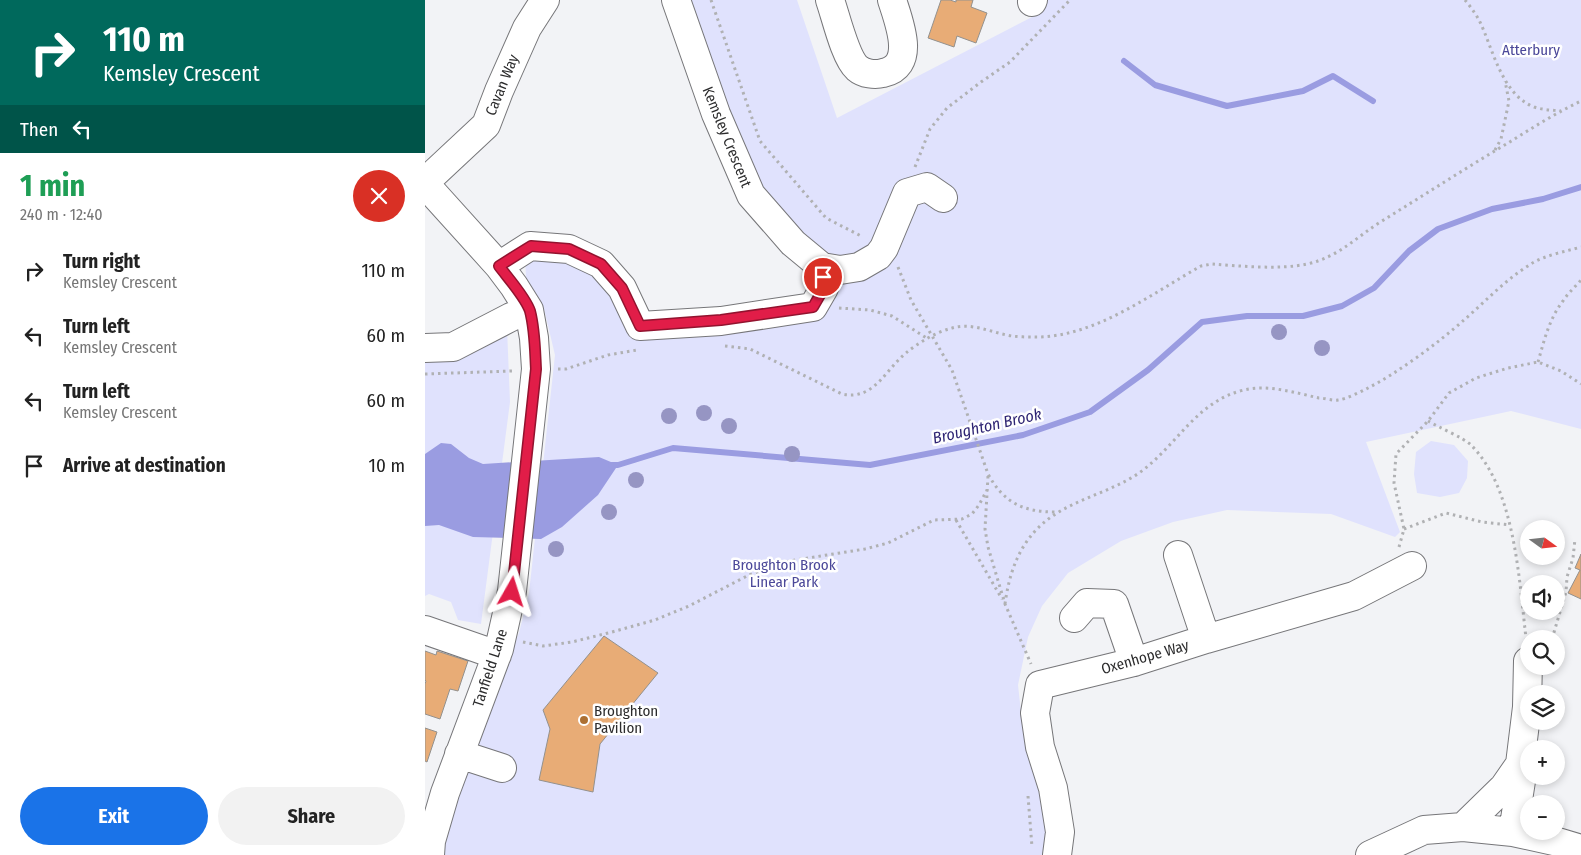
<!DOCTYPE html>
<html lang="en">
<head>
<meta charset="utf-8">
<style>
	body { margin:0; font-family:"Fira Sans Condensed",sans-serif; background:#f2f2f2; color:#222; height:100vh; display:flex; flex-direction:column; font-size:19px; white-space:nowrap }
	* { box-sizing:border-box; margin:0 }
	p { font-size:16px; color:#767676 }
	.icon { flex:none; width:28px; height:28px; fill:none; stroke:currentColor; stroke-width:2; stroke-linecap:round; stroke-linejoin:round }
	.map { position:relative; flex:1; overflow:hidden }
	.sheet { display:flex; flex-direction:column; background:#fff; width:425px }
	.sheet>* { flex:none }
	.banner { background:#00695c; color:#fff; overflow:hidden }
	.needle { width:32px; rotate:105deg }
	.tools { position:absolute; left:1095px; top:520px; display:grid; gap:10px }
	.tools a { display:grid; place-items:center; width:45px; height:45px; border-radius:50%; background:#fff; box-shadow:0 2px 8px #0003; font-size:25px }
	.pin { position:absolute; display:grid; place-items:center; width:42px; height:42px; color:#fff; margin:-21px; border:2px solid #fff; border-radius:50%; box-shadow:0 1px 5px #0007 }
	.me { position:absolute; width:55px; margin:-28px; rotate:6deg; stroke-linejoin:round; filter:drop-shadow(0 0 4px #0008) }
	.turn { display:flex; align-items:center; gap:18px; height:105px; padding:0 20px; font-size:22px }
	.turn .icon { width:65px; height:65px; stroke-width:2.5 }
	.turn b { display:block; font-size:35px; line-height:42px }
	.then { display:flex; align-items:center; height:48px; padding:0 20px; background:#0003; gap:10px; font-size:19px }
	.round { display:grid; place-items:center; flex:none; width:52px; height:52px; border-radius:26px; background:#f2f2f2 }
	.overview { display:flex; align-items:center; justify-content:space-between; height:85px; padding:0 20px }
	h1 { font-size:30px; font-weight:700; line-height:38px; color:#1e9e55 }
	.cta { display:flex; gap:10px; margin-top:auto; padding:10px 20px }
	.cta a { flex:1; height:58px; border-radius:30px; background:#1a73e8; color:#fff; font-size:20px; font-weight:700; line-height:58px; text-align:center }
	.cta a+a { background:#f2f2f2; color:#222 }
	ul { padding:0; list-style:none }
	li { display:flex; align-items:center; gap:15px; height:65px; padding:0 20px }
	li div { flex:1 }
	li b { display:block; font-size:19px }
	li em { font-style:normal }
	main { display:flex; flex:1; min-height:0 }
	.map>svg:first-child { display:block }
	.green { fill:#e0e2fd }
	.water { fill:#9a9ce1 }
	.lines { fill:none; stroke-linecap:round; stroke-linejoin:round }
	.stream { stroke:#9a9ce1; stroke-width:6 }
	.building { fill:#e8ac76; stroke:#93918e }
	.minor-casing { stroke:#767679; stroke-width:30 }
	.path { stroke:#b0b1b3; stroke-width:3; stroke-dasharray:2.5 4; stroke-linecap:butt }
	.minor { stroke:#fff; stroke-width:28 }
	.tree { fill:#9695c3 }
	.route-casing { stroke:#92132f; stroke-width:12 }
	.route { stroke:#e11d48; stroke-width:9 }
	.poi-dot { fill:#ac7033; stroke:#fff; stroke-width:2 }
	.labels { text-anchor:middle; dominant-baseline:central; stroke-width:5; stroke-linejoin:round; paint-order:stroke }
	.park-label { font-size:15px; fill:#4b4899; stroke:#fff }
	.street-label { font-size:15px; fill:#2c2c2d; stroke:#fff }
	.poi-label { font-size:15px; fill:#2c2c2d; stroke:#fff; text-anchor:start }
	.water-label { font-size:16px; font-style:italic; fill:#2e2473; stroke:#fff }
</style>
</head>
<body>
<main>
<section class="sheet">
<div class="banner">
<div class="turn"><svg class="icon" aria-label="right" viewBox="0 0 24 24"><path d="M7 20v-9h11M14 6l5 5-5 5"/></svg><div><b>110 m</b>Kemsley Crescent</div></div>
<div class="then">Then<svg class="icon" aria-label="left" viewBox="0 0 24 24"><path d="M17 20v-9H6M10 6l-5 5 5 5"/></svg></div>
</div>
<div class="overview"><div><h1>1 min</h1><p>240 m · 12:40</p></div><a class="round" style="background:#d93025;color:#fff"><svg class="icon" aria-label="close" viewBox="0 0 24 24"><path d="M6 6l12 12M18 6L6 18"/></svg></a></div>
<ul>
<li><svg class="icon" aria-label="right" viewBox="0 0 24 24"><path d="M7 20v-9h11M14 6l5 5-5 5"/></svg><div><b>Turn right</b><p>Kemsley Crescent</p></div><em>110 m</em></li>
<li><svg class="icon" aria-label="left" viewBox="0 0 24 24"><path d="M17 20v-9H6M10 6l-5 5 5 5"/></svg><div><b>Turn left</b><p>Kemsley Crescent</p></div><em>60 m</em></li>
<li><svg class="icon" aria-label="left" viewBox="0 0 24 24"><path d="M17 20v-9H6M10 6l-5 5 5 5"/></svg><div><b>Turn left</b><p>Kemsley Crescent</p></div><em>60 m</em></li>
<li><svg class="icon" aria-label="arrive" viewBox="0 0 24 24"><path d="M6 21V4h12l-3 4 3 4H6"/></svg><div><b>Arrive at destination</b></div><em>10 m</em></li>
</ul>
<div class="cta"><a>Exit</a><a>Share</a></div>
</section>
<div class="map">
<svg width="1156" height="855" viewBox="0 0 1156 855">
	<rect width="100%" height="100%" fill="#f2f3f6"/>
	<path class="green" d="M261,0H372L412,118L611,15L622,0H1156V429L1086,411L941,442L975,532L970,537L906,514L802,510L748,522L696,541L643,573L617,606L603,637L593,685L598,730L619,798L623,855H17L18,843L79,665L94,633L104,593L130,355L119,309L101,277L100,258L120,255L157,266L187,293L204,336L393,313L410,289L366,227L332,186Z
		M82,328L85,402L56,624L33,620L26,602L4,594L0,596V355Z
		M1006,441L1029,445L1043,461L1042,478L1034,493L1015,497L992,493L989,474L991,452Z"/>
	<path class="water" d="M16,443L26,444L44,458L58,464L174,457L193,465L173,495L137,527L116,539L48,537L14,525L0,526V454Z"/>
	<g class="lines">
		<path class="stream" d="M699,61L730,85L802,106L878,91L908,76L948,101
			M186,465H193L248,448L445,465L598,435L665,412L723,370L777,322L822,316H878L917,306L949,288L984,251L1013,229L1067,209L1118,199L1156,187"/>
	</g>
	<path class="building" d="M516,0H525L531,2V0H548L546,7L562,13L551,43L532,36L529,47L503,38Z
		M1156,554V599L1143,593L1155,570L1150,568Z
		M179,636L233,673L175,744L168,792L114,780L125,729L118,710Z
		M0,651L11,655L12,651L43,661L33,691L25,689L15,719L0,714V684L1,681L0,680Z
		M0,728L12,732L2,762L0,761Z"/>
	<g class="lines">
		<defs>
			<path id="minor" d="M405,0C411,17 420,57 432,68C439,74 450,75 458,73C492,66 474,22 467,0
				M607,2L608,0
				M0,182L61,125L74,91L102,28L120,0
				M0,184L74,266L89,286L104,310L109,338L111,369L87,591L74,649L20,793L6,841L5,855
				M74,266L105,246L144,249L176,264L197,288L215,326L296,321L388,307L399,288L397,267L368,243L326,195L291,114L251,0
				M397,267L415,270L434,267L453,256L459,248L482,193L502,187L518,198
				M0,348L28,347L86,317L104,310
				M753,555L781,639
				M649,618L662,603L689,604L709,662
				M0,630L72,655
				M34,754L77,768
				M1038,827L1079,787L1095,764
				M1088,832L1096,781L1095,764L1102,707L1103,661
				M632,855L635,832L628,788L615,747L610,713L615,685L709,662L781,639L929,596L987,566
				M945,855L999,830L1038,827L1088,832L1129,841L1156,849"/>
		</defs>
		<use href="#minor" class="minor-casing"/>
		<path class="path" d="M286,0L335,141L401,218L438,237
			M1040,0C1045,6 1050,13 1054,20C1068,48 1076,94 1109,107C1118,110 1127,110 1136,111
			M1070,150L1076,139L1084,101L1080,81
			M490,167L505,129L522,108L556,82L585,62L645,0
			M473,267L486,300L527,370L563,474C579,503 598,512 631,512
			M414,308L445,310L467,316L503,339
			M300,346L325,349L417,394C449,401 460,370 481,353C493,343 511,332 527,328C547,322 567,333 587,336C594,337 602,337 609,337C669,338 726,294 776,266L787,264C816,266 854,270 882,264C914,257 931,237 957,221C999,195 1041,168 1083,143C1107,128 1131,113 1156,101
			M1113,362C1119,341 1124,319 1138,301C1143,293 1150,287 1156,280
			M133,369H141L183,355L212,350
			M0,374L87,371
			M1003,421C1013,427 1039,438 1046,445C1090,489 1094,579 1101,638
			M563,476L560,529L563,547L580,604L606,664
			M531,520L577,599
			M979,529L1021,513L1057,522L1085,525
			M974,547L979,529L969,483L971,454L1003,421L1024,393L1051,378L1083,368L1113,362L1136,371L1156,384
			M580,604C584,575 592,550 612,529C640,500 682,495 714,473C752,446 771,401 819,390C843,384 871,393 894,398C900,398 907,401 913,400C921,399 933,393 941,389C973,373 1013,343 1039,320C1061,301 1081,279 1106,264C1117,256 1142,251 1156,247
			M1127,639L1141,592L1142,577L1148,558L1150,539
			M98,642L118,646L147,642L187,632L230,620L264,606L324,575L364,561L440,549L463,543L509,520L537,519L547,514L554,505L562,490
			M603,796L607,847"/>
		<use href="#minor" class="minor"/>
	</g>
	<g class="tree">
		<circle cx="854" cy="332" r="8"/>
		<circle cx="897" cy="348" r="8"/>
		<circle cx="279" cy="413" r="8"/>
		<circle cx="244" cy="416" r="8"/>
		<circle cx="304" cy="426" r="8"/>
		<circle cx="367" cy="454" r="8"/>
		<circle cx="211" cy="480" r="8"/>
		<circle cx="184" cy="512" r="8"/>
		<circle cx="131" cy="549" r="8"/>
	</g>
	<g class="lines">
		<defs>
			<path id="route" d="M87,592L111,369C110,351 110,330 105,311C101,298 83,278 74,266L106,246L144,249L176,264L197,288L215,326L296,320L388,307L399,288L398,277"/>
		</defs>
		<use href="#route" class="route-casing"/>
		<use href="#route" class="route"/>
	</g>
	<circle class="poi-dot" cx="159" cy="720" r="5"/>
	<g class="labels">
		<g class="park-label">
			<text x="1106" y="50">Atterbury</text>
			<text x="359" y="565">Broughton Brook<tspan x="359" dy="17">Linear Park</tspan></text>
		</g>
		<g class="street-label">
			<text transform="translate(77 85) rotate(-68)">Cavan Way</text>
			<text transform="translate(302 137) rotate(68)">Kemsley Crescent</text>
			<text transform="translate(720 657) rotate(-16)">Oxenhope Way</text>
			<text transform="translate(65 668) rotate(-72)">Tanfield Lane</text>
		</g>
		<g class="poi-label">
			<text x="169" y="711">Broughton<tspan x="169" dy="17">Pavilion</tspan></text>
		</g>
		<g class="water-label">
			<text transform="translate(562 426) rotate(-13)">Broughton Brook</text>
		</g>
	</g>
</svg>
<div class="tools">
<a><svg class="needle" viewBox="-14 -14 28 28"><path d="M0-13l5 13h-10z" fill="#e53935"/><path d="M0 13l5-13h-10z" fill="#767676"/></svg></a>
<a><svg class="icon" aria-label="sound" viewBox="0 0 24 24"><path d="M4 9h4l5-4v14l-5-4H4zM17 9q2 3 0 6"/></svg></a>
<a><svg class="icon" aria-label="search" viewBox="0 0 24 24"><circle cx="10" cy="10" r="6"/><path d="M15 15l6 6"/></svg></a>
<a><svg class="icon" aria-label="layers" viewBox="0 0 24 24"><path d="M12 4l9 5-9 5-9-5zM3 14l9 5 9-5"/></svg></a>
<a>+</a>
<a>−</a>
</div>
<div class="pin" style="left:398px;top:277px;background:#d93025"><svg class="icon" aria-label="arrive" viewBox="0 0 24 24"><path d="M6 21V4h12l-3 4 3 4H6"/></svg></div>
<svg class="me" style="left:87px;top:592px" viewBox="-20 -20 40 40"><path d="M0-17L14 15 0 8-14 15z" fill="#e11d48" stroke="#fff" stroke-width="4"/></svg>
</div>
</main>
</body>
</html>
